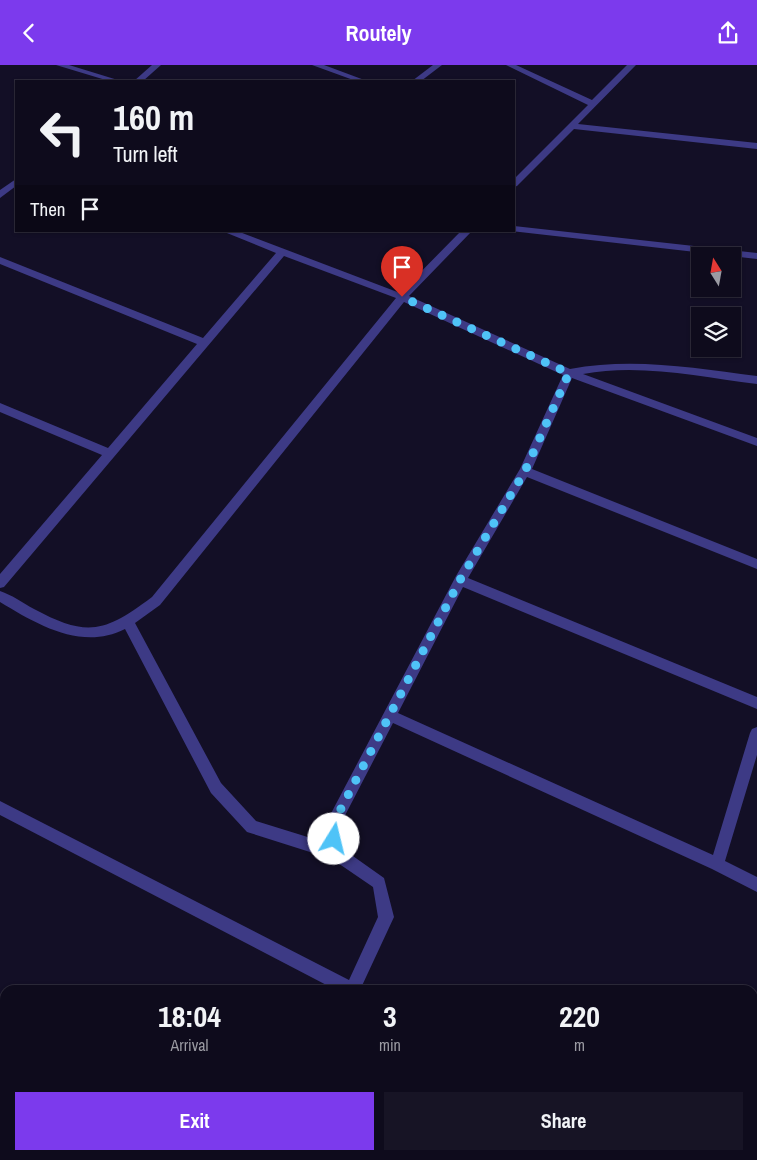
<!DOCTYPE html>
<html lang="en">
<head>
<meta charset="utf-8">
<style>
	body { margin:0; font-family:"Archivo Narrow",sans-serif; background:#171425; color:#f1f3f6; height:100vh; display:flex; flex-direction:column; font-size:19px; white-space:nowrap }
	* { box-sizing:border-box; margin:0 }
	p { font-size:16px; color:#9b9ba3 }
	.icon { flex:none; width:28px; height:28px; fill:none; stroke:currentColor; stroke-width:2; stroke-linecap:round; stroke-linejoin:round }
	.map { position:relative; flex:1; overflow:hidden }
	.side { position:absolute; left:0px; top:920px; width:758px; height:175px; display:flex; flex-direction:column; background:#0e0b1c; border-radius:15px 15px 0 0; box-shadow:0 1px 4px #0004,0 0 0 1px #2e2b3b }
	.side>* { flex:none }
	.guide { position:absolute; left:15px; top:15px; width:500px; height:152px; border-radius:0px; box-shadow:0 1px 4px #0004,0 0 0 1px #2e2b3b; background:#0e0b1c; color:#f1f3f6; overflow:hidden }
	.needle { width:32px; rotate:349deg }
	.buttons { position:absolute; left:691px; top:182px; display:grid; gap:10px }
	.buttons a { display:grid; place-items:center; width:50px; height:50px; border-radius:0px; background:#0e0b1c; box-shadow:0 1px 4px #0004,0 0 0 1px #2e2b3b; font-size:25px }
	.pin { position:absolute; display:grid; place-items:center; width:42px; height:42px; color:#fff; margin:-51px -21px; border-radius:50% 50% 50% 0; rotate:-45deg; box-shadow:0 0 5px #0007 }
	.pin .icon { rotate:45deg }
	.me { position:absolute; width:55px; margin:-28px; rotate:9deg; stroke-linejoin:round; filter:drop-shadow(0 0 4px #0008) }
	.turn { display:flex; align-items:center; gap:18px; height:105px; padding:0 15px; font-size:22px }
	.turn .icon { width:65px; height:65px; stroke-width:2.5 }
	.turn b { display:block; font-size:35px; line-height:42px }
	.then { display:flex; align-items:center; height:48px; padding:0 15px; background:#0003; gap:10px; font-size:19px }
	.eta { display:flex; justify-content:space-evenly; align-items:center; height:85px; text-align:center }
	.eta b { font-size:30px; font-weight:700; line-height:35px }
	.cta { display:flex; gap:10px; margin-top:auto; padding:10px 15px }
	.cta a { flex:1; height:58px; border-radius:0px; background:#7c3aed; color:#fff; font-size:20px; font-weight:700; line-height:58px; text-align:center }
	.cta a+a { background:#171425; color:#f1f3f6 }
	header { display:flex; justify-content:space-between; align-items:center; height:65px; padding:0 15px; background:#7c3aed; color:#fff; font-size:22px; font-weight:700 }
	.map>svg:first-child { display:block }
	.lines { fill:none; stroke-linecap:round; stroke-linejoin:round }
	.street { fill:#3d3a85; fill-rule:evenodd }
	.route { stroke:#4fc3f7; stroke-width:9; stroke-dasharray:0 16.2 }
</style>
</head>
<body>
<header><svg class="icon" aria-label="back" viewBox="0 0 24 24"><path d="M15 5l-7 7 7 7"/></svg>Routely<svg class="icon" aria-label="share" viewBox="0 0 24 24"><path d="M12 15V3M7 8l5-5 5 5M5 13v7h14v-7"/></svg></header>
<div class="map">
<svg width="757" height="1095" viewBox="0 0 757 1095">
	<rect width="100%" height="100%" fill="#130f26"/>
	<g class="lines">
		<path class="street" d="M56,0H69L121,16H109Z
			M152,0H161L143,16H134Z
			M312,0H324L367,16H356Z
			M433,0H442L421,16H412Z
			M506,0H516L592,35L627,0H636L578,59L757,78V84L574,64L517,121L514,122V114L588,40Z
			M16,114V121L0,133V125Z
			M514,161L757,188V194L511,166H514Z
			M222,166H237L400,228L461,166H472L409,231L570,304C633,292 694,303 757,311V319C700,312 640,298 583,309L757,373V381L572,313L532,404L757,494V504L527,412L468,513L757,632V644L463,522L398,648L713,790L750,668L752,664L757,662V690L725,796L757,812V827L712,804L393,658L339,762L343,784L384,813L394,852L360,925H336L0,750V736L349,915L378,852L373,822L332,794L247,767L211,728L125,564C82,586 38,560 0,537V526C12,530 23,538 34,544C88,573 105,567 152,532L396,233L284,191L4,522L0,523V509L102,390L0,347V338L108,383L197,279L0,199V192L203,273L276,188ZM404,237L563,310L520,404L456,511L327,756L325,761L327,778L256,756L221,718L135,558L160,540Z
			M0,1033L5,1035V1052L0,1050Z
			M71,1090H93L96,1095H73Z
			M271,1090H287L286,1095H268Z
			M678,1090H702L705,1095H680Z"/>
	</g>
	<g class="lines">
		<path class="route" d="M334,774L332,761L460,515L525,406L569,308L402,232"/>
	</g>
</svg>
<div class="buttons">
<a><svg class="needle" viewBox="-14 -14 28 28"><path d="M0-13l5 13h-10z" fill="#e53935"/><path d="M0 13l5-13h-10z" fill="#9b9ba3"/></svg></a>
<a><svg class="icon" aria-label="layers" viewBox="0 0 24 24"><path d="M12 4l9 5-9 5-9-5zM3 14l9 5 9-5"/></svg></a>
</div>
<div class="pin" style="left:402px;top:232px;background:#d93025"><svg class="icon" aria-label="arrive" viewBox="0 0 24 24"><path d="M6 21V4h12l-3 4 3 4H6"/></svg></div>
<svg class="me" style="left:334px;top:774px" viewBox="-20 -20 40 40"><circle r="19" fill="#fff"/><path d="M0-13L10 11 0 6-10 11z" fill="#4fc3f7"/></svg>
<div class="guide">
<div class="turn"><svg class="icon" aria-label="left" viewBox="0 0 24 24"><path d="M17 20v-9H6M10 6l-5 5 5 5"/></svg><div><b>160 m</b>Turn left</div></div>
<div class="then">Then<svg class="icon" aria-label="arrive" viewBox="0 0 24 24"><path d="M6 21V4h12l-3 4 3 4H6"/></svg></div>
</div>
<section class="side">
<div class="eta">
<div><b>18:04</b><p>Arrival</p></div>
<div><b>3</b><p>min</p></div>
<div><b>220</b><p>m</p></div>
</div>
<div class="cta"><a>Exit</a><a>Share</a></div>
</section>
</div>
</body>
</html>
